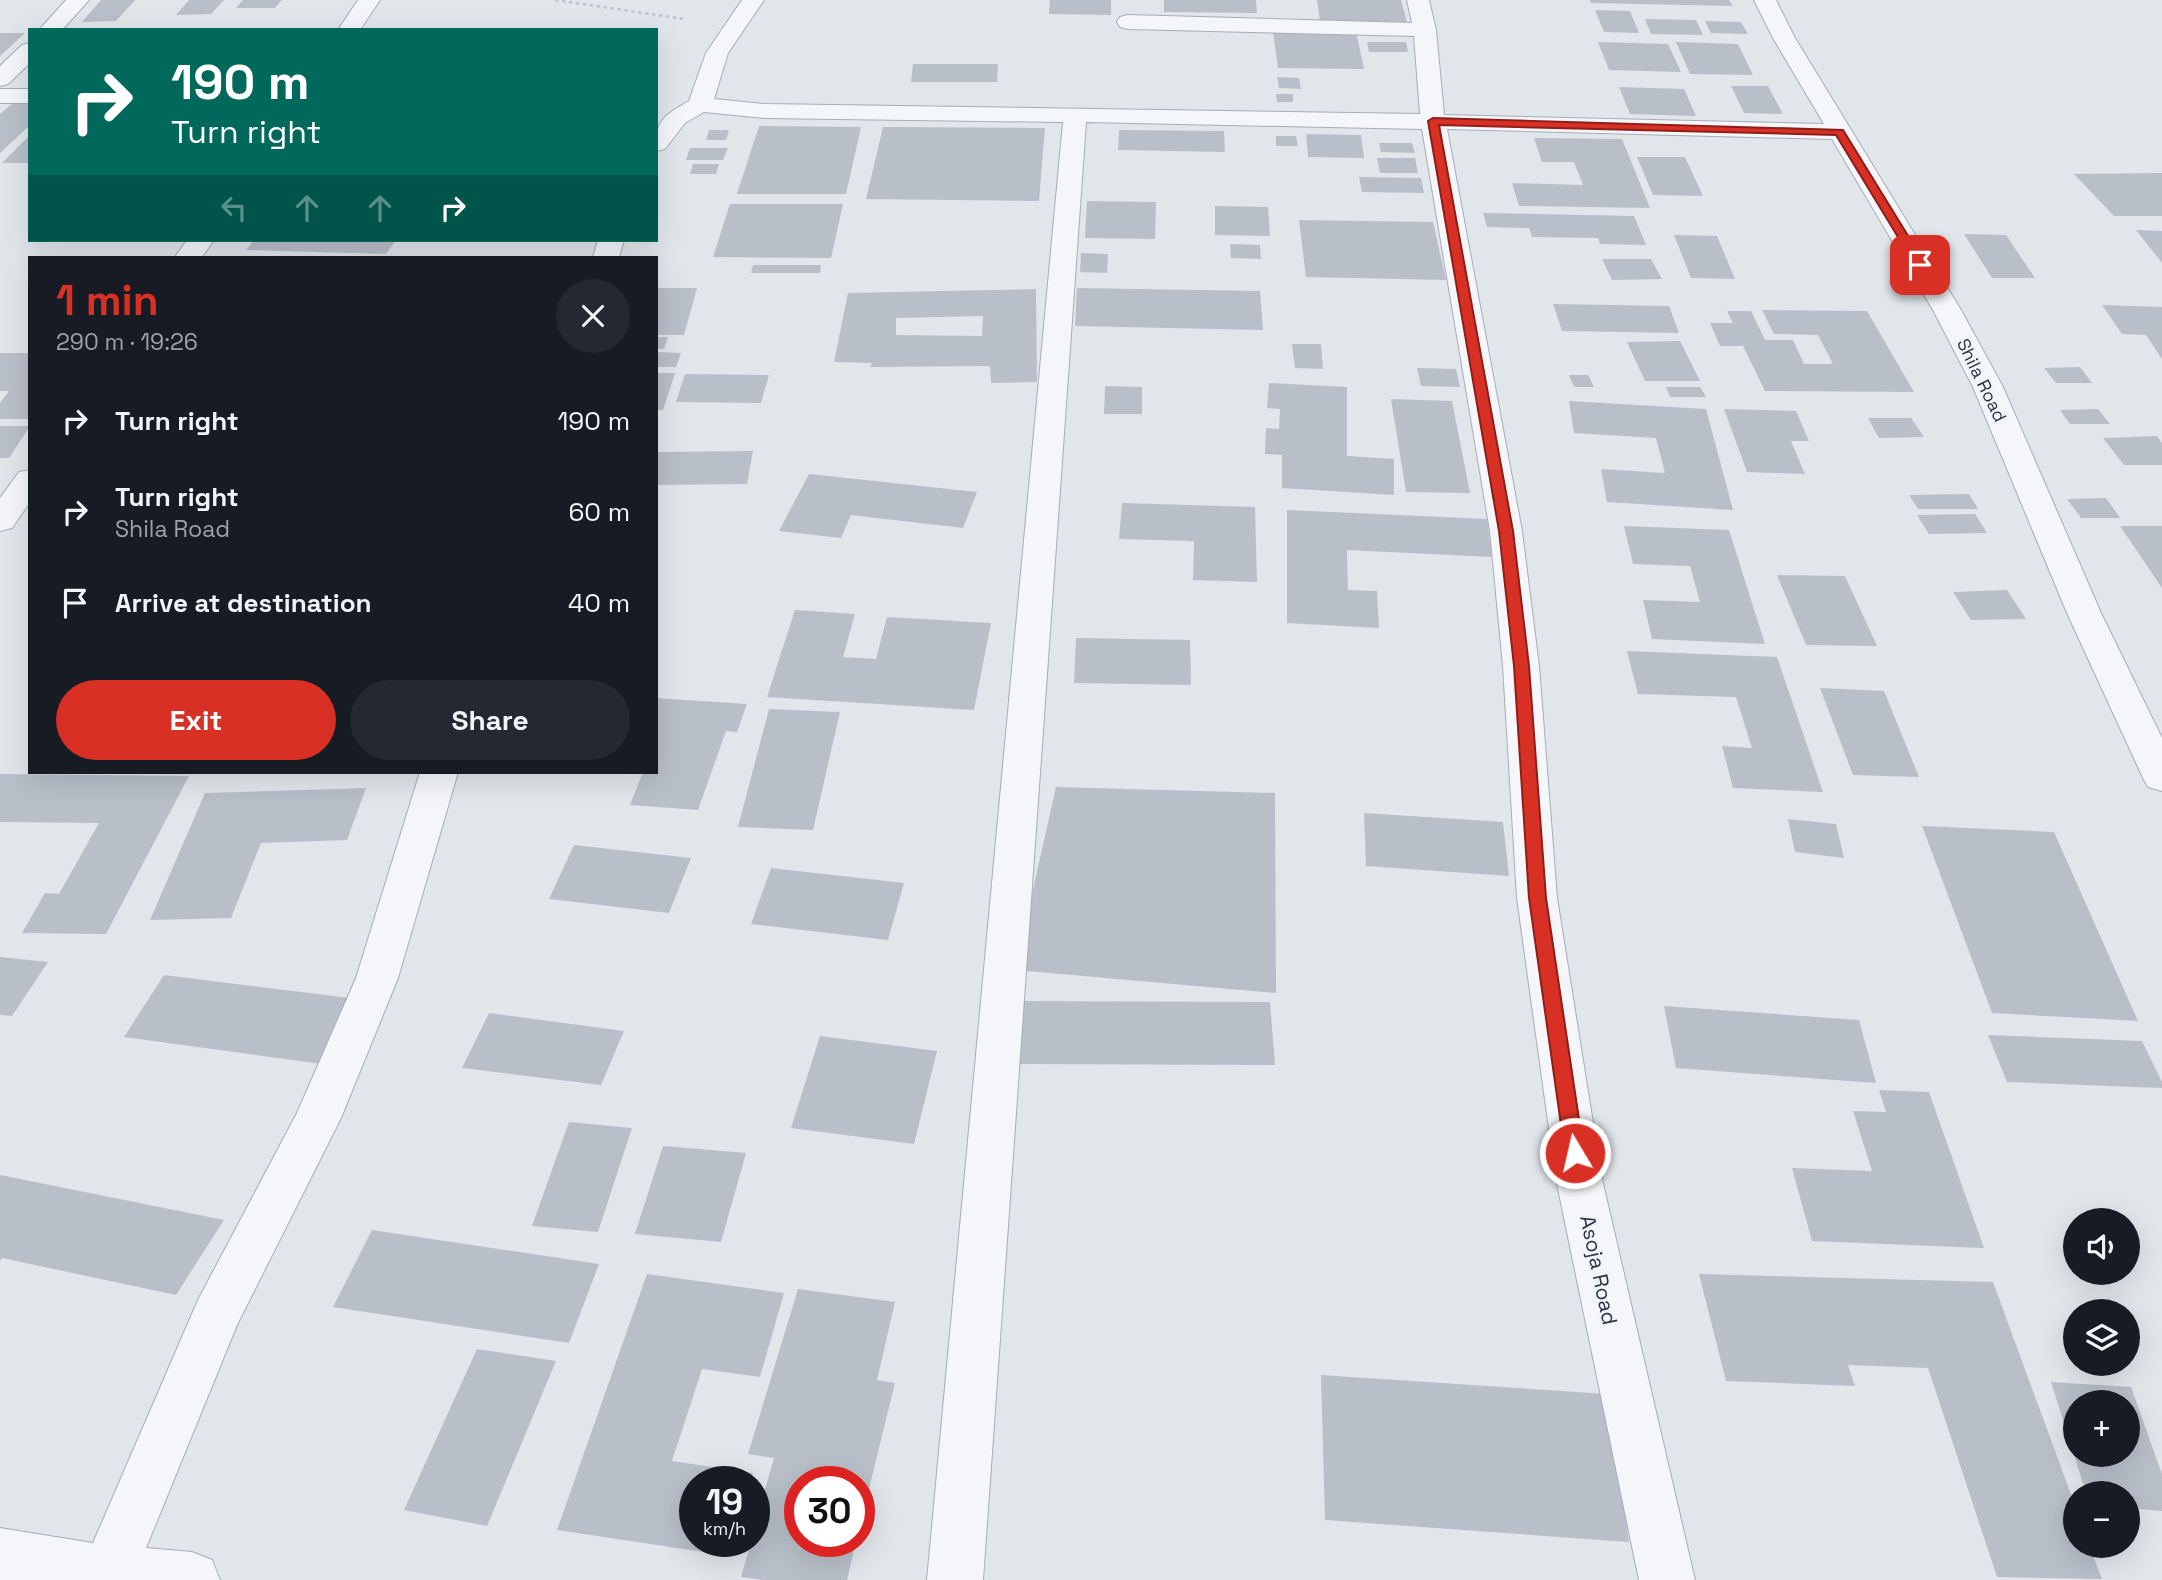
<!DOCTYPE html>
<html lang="en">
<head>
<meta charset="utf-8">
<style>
	body { margin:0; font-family:"Space Grotesk",sans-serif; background:#242831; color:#f1f3f6; height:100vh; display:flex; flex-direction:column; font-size:26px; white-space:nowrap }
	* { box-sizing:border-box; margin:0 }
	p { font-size:23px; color:#9ea1a6 }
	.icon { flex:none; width:38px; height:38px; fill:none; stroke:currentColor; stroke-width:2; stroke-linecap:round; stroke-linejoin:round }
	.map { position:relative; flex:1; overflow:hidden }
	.details { position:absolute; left:28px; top:256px; width:630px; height:518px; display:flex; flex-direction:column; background:#171b24; border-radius:0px; box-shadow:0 7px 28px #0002 }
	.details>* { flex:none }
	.top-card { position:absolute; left:28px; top:28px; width:630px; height:214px; border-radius:0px; box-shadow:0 7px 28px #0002; background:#00695c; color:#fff; overflow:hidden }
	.controls { position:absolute; left:2063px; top:1208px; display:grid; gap:14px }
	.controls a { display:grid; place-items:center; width:77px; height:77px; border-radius:50%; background:#171b24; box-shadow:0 7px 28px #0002; font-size:35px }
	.speed { position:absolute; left:679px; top:1466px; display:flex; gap:14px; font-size:35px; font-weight:700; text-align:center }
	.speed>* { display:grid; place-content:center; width:91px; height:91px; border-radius:50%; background:#171b24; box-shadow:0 7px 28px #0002; line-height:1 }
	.speed small { font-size:18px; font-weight:400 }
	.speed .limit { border:10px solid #d22; background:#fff; color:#111 }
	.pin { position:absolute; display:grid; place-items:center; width:60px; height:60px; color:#fff; margin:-30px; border-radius:14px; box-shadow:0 4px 10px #0006 }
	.me { position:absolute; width:77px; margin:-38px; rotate:351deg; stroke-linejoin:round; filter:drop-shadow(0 0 5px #0008) }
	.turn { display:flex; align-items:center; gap:24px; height:147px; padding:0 28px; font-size:32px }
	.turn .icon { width:91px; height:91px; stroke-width:2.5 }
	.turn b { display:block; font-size:49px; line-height:60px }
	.lanes { display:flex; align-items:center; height:66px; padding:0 28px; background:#0003; justify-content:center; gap:35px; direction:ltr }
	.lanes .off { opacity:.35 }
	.round { display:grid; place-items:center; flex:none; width:74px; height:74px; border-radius:37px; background:#242831 }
	.head { display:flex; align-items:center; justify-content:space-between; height:119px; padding:0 28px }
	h1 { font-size:42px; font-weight:700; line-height:52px; color:#d93025 }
	.button { display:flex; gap:14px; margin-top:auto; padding:14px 28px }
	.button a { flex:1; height:80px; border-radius:42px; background:#d93025; color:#fff; font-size:28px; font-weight:700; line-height:80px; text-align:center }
	.button a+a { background:#242831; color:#f1f3f6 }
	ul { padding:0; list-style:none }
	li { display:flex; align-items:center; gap:21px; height:91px; padding:0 28px }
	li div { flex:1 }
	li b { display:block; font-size:26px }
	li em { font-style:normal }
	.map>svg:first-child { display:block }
	.building { fill:#b8bfc9; fill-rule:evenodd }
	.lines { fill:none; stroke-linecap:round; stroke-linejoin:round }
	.street-casing { stroke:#a6adb6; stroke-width:2 }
	.path { stroke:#bfc4ca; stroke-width:2.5; stroke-dasharray:3.5 3.5; stroke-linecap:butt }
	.street { fill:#f4f6f9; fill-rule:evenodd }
	.route { fill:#d93025; stroke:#8d1f18; stroke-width:2 }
	.labels { text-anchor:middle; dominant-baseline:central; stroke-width:5; stroke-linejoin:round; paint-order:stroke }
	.far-street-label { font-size:18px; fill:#283544; stroke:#f1f5f8 }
	.street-label { font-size:21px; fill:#283544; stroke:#f1f5f8 }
</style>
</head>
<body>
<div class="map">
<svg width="2162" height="1580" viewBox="0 0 2162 1580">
	<rect width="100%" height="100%" fill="#e1e6eb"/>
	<path class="building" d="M101,0H135L116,21L82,22Z
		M189,0H224L211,14L176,15Z
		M243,0H282L275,8H236Z
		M1050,0H1111V15L1049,14Z
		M1164,0H1256L1257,13L1164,12Z
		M1317,0H1401L1407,22L1320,21Z
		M1590,0H1729L1733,6L1591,3Z
		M1595,10L1630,11L1639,33L1604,32Z
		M1645,19L1696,20L1703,35L1651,34Z
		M1705,21L1741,22L1748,34L1711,33Z
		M1273,31L1356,32L1364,69L1278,68Z
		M0,33H25L0,56Z
		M1367,42H1406L1408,52H1369Z
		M1598,42L1668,44L1681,72L1609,70Z
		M1676,42L1738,44L1753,75L1690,74Z
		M913,64H998L997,82H911Z
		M1277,77L1299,78L1301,89L1279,88Z
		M1731,86H1768L1783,114L1744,113Z
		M1619,87L1684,89L1696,116L1630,114Z
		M1276,94H1293V102H1277Z
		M13,103H30V125L0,153V114Z
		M759,126L861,127L846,194H737Z
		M883,127L1045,128L1039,201L866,199Z
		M709,130H729L726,140H706Z
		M1119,130L1224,131L1225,152L1118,150Z
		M1306,134L1361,135L1364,158L1308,157Z
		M30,135V163H2Z
		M1276,136H1296L1298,146H1276Z
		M1534,138L1622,139L1650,208L1519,206L1512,183L1583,185L1574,162H1542Z
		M1379,143H1412L1415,153L1381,152Z
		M690,148H728L723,160H686Z
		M1637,157H1685L1703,196L1653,195Z
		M1377,158H1415L1418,173H1380Z
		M693,164H719L716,174H690Z
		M2162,173V216H2114L2074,174Z
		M1359,177L1421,178L1424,193L1362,192Z
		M1087,201L1156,202L1155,239L1085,238Z
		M730,204H843L831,258L713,257Z
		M1215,206L1268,207L1270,236L1215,235Z
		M1483,213L1634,216L1646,245L1600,244L1598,238L1532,237L1529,228L1487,227Z
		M1299,220L1433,222L1446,280L1306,277Z
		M2136,230L2162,231V263Z
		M1964,234L2006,235L2035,278H1992Z
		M1674,235L1717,236L1735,279L1691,278Z
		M254,240H396L386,254L246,250Z
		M1230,244L1260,245L1261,259L1231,258Z
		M1081,253L1108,254L1107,273L1080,272Z
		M1602,259H1651L1662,279L1612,280Z
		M753,265H821L820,273H751Z
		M656,288H697L684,335H656Z
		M1077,288L1260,291L1263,330L1075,326Z
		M1036,289L1037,382L991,383L990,366L870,367L872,363L834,362L848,293ZM983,316L982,336L896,335V318Z
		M1553,304L1669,306L1679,333L1562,331Z
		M2102,305L2162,307V359L2146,335L2122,334Z
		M1762,310L1867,311L1914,392L1765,391L1743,346H1720L1710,323H1733L1727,311H1751L1765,340H1793L1804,364H1833L1818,335L1774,334Z
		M656,337H668L664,349H656Z
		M1680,341L1700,381H1645L1627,342Z
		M1292,344H1321L1323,369L1295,368Z
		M656,352L681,353L676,367H656Z
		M0,353H30V419H0V403L9,391H0Z
		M2080,367L2092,383H2056L2044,368Z
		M1417,368L1456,369L1460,387L1421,386Z
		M656,373H675L663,410H656Z
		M685,374L769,375L761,403L676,402Z
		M1569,375H1588L1594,387H1574Z
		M1269,383L1347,387V456L1394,459V495L1282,488V455L1265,454L1266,428L1279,429L1280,409L1267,408Z
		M1105,386L1142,387V414H1104Z
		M1666,387H1700L1706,397H1670Z
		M1391,399L1452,401L1470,493L1406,492Z
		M1569,401L1706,409L1733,510L1607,502L1601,469L1665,473L1656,438L1574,433Z
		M1724,409L1796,411L1809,441H1791L1805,474L1747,472Z
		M2098,409L2110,424H2070L2060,410Z
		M1868,418H1911L1924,437L1879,438Z
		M0,426H30L9,458H0Z
		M2157,436L2162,443V465H2124L2103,438Z
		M753,451L747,484L656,485V452Z
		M809,474L977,492L963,528L851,515L841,538L779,531Z
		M1969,494L1978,509H1918L1909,495Z
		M2106,498L2120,518H2081L2067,499Z
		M1122,503L1255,507L1257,582L1193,580L1194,541L1119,539Z
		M1287,510L1487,519L1492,557L1347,550L1348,590L1377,591L1379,628L1287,623Z
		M1975,514L1987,533L1929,534L1917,515Z
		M1624,526L1729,530L1765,644L1652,639L1643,600L1700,602L1690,566L1633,564Z
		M2120,526H2162V588Z
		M1777,575L1845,576L1877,646L1806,645Z
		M2007,590L2026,619L1971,620L1953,592Z
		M795,610L855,614L843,657L876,659L887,617L991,623L974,710L767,697Z
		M1076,638L1190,640L1191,685L1074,683Z
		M1627,651L1777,657L1823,792L1733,788L1722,746L1752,748L1736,697L1638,694Z
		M1820,688L1884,691L1919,777L1853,775Z
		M656,698L747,704L737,732L726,731L698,810L630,805L643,772H656Z
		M769,709L840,712L813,830L738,827Z
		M0,774L189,776L106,934L22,933L45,893L59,894L99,823L0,822Z
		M1056,787L1275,793L1276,993L1015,970Z
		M366,788L347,840L261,843L231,918L150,920L205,793Z
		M1364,813L1503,822L1509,876L1366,866Z
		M1788,819L1836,824L1844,858L1795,852Z
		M1922,826L2054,832L2138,1021L1992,1013Z
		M574,845L691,858L669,913L549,899Z
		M771,868L904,883L888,940L751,924Z
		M0,957L48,962L12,1016L0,1015Z
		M164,975L358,999L322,1064L124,1037Z
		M1008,1001L1270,1002L1275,1065L1006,1064Z
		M1664,1006L1859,1020L1876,1083L1676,1068Z
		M489,1013L624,1031L601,1085L462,1068Z
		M1988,1035L2142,1041L2162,1082V1088L2007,1082Z
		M820,1036L937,1051L914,1144L791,1128Z
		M1879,1090L1929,1092L1984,1248L1812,1241L1792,1168L1872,1171L1853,1111L1886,1112Z
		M569,1122L632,1128L598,1232L532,1226Z
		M663,1146L746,1153L721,1242L635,1234Z
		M0,1175L224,1220L176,1295L2,1258L0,1261Z
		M372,1230L599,1264L569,1343L333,1307Z
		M647,1274L784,1293L760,1377L702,1369L672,1461L753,1473L750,1482H695V1542H734L730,1556L557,1530Z
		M1699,1274L1993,1282L2076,1508V1545H2089L2102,1579L1997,1577L1928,1368L1848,1365L1855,1386L1726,1381Z
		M798,1289L895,1302L877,1380L895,1383L860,1525L859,1482H800V1542H856L847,1580H763L741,1577L751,1542H754V1529L774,1458L748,1454Z
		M477,1349L556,1361L487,1526L404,1510Z
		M1321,1375L1607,1394L1629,1542L1325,1520Z
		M2051,1382L2131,1387L2162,1474V1511L2128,1508V1493H2086ZM2076,1402H2128V1454H2076Z"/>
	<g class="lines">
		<defs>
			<path id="street" d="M66,0H89L62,30H39Z
				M358,0H380L360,30H338Z
				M742,0H764L728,53L714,99L765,104L1420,114L1414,36L1128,29L1120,27L1117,22L1120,17L1128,15L1412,23L1407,0H1429L1436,30L1444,115L1824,124L1773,38L1754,0H1776L1795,38L1961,310L2003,387L2101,613L2162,738V791L2148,787L2143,778L2067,613L1973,387L1933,310L1832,139L1447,129L1522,531L1539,666L1557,898L1602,1179L1695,1580H1639L1556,1179L1517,898L1503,666L1490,531L1422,129L1086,122L983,1580H927L1063,122L765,118L704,112L685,123L665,149L656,151C656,119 662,117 689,101L706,53Z
				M30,43V63L8,84L0,86V66L22,45Z
				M0,89H30V103H0Z
				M187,240H214L202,257H175Z
				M598,240H624L619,257H593Z
				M30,470V502L12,528L0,531V498L19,472Z
				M420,772H458L398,978L341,1118L237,1325L146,1548L192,1552L212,1560L220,1580H0V1528L93,1543L198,1300L297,1113L356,978Z"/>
		</defs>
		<use href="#street" class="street-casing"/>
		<path class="path" d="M555,0L685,19"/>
		<use href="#street" class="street"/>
	</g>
	<path class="route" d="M1433,118L1843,130L1926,265L1920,269L1915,265L1836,135L1439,125L1513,531L1529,666L1546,898L1584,1153L1582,1159L1575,1161L1568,1159L1565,1153L1529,898L1514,666L1499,531L1428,121Z"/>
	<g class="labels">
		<g class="far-street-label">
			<text transform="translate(1982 380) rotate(64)">Shila Road</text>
		</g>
		<g class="street-label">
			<text transform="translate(1599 1270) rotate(78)">Asoja Road</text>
		</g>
	</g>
</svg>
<div class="controls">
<a><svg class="icon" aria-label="sound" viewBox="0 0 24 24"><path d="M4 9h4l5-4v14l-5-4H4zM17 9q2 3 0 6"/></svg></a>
<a><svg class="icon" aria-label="layers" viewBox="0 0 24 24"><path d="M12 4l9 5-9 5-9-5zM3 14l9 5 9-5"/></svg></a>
<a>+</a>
<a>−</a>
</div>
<div class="speed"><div>19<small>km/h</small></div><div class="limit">30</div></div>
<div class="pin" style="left:1920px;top:265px;background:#d93025"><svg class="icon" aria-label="arrive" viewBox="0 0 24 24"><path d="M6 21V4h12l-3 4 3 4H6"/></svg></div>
<svg class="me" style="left:1575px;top:1153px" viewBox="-20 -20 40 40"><circle r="17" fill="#d93025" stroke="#fff" stroke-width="3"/><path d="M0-11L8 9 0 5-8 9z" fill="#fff"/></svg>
<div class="top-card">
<div class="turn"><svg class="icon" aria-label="right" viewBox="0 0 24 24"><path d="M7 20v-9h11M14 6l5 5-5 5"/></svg><div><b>190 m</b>Turn right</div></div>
<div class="lanes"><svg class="icon off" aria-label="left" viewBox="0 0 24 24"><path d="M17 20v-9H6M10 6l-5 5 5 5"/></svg><svg class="icon off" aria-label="ahead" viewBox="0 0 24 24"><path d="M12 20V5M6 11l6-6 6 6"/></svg><svg class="icon off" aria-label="ahead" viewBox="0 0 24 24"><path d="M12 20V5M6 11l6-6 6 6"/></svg><svg class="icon" aria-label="right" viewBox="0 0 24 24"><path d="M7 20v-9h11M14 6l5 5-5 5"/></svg></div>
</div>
<section class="details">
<div class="head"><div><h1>1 min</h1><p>290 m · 19:26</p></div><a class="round"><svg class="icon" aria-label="close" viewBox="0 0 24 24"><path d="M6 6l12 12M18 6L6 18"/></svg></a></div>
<ul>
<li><svg class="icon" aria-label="right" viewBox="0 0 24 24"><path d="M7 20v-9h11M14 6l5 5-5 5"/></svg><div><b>Turn right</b></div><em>190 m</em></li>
<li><svg class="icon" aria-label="right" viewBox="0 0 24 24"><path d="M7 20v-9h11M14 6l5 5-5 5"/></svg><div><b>Turn right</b><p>Shila Road</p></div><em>60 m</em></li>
<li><svg class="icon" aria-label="arrive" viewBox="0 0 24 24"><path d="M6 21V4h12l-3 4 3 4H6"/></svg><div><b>Arrive at destination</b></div><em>40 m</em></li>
</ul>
<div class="button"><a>Exit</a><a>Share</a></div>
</section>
</div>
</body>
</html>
